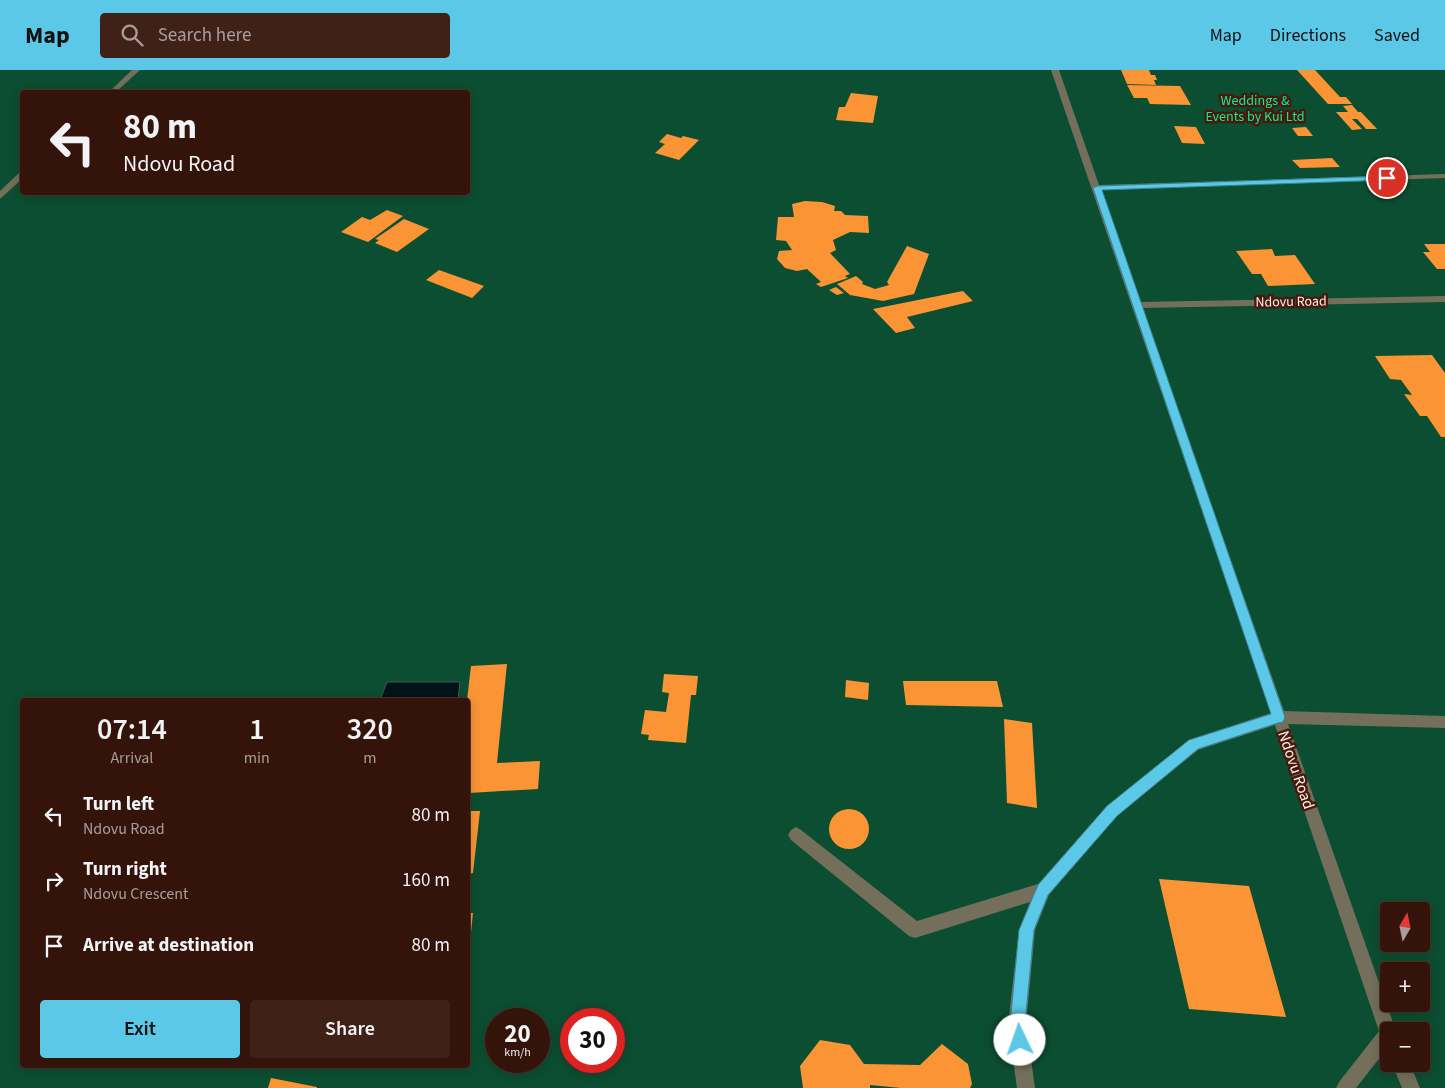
<!DOCTYPE html>
<html lang="en">
<head>
<meta charset="utf-8">
<style>
	body { margin:0; font-family:"Source Sans 3",sans-serif; background:#3f2118; color:#f1f3f6; height:100vh; display:flex; flex-direction:column; font-size:19px; white-space:nowrap }
	* { box-sizing:border-box; margin:0 }
	p { font-size:16px; color:#a99e9c }
	.icon { flex:none; width:28px; height:28px; fill:none; stroke:currentColor; stroke-width:2; stroke-linecap:round; stroke-linejoin:round }
	.map { position:relative; flex:1; overflow:hidden }
	.side { position:absolute; left:20px; top:628px; width:450px; height:370px; display:flex; flex-direction:column; background:#34140a; border-radius:5px; box-shadow:0 2px 12px #0003,0 0 0 1px #4e332b }
	.side>* { flex:none }
	.guide { position:absolute; left:20px; top:20px; width:450px; height:105px; border-radius:5px; box-shadow:0 2px 12px #0003,0 0 0 1px #4e332b; background:#34140a; color:#f1f3f6; overflow:hidden }
	.needle { width:32px; rotate:9deg }
	.buttons { position:absolute; left:1380px; top:832px; display:grid; gap:10px }
	.buttons a { display:grid; place-items:center; width:50px; height:50px; border-radius:5px; background:#34140a; box-shadow:0 2px 12px #0003,0 0 0 1px #4e332b; font-size:25px }
	.speed { position:absolute; left:485px; top:938px; display:flex; gap:10px; font-size:25px; font-weight:700; text-align:center }
	.speed>* { display:grid; place-content:center; width:65px; height:65px; border-radius:50%; background:#34140a; box-shadow:0 2px 12px #0003,0 0 0 1px #4e332b; line-height:1 }
	.speed small { font-size:12px; font-weight:400 }
	.speed .limit { border:8px solid #d22; background:#fff; color:#111 }
	.pin { position:absolute; display:grid; place-items:center; width:42px; height:42px; color:#fff; margin:-21px; border:2px solid #fff; border-radius:50%; box-shadow:0 1px 5px #0007 }
	.me { position:absolute; width:55px; margin:-28px; rotate:357deg; stroke-linejoin:round; filter:drop-shadow(0 0 4px #0008) }
	.turn { display:flex; align-items:center; gap:18px; height:105px; padding:0 20px; font-size:22px }
	.turn .icon { width:65px; height:65px; stroke-width:2.5 }
	.turn b { display:block; font-size:35px; line-height:42px }
	.eta { display:flex; justify-content:space-evenly; align-items:center; height:85px; text-align:center }
	.eta b { font-size:30px; font-weight:600; line-height:35px }
	.primary-button { display:flex; gap:10px; margin-top:auto; padding:10px 20px }
	.primary-button a { flex:1; height:58px; border-radius:5px; background:#5ac8e6; color:#111; font-size:20px; font-weight:600; line-height:58px; text-align:center }
	.primary-button a+a { background:#3f2118; color:#f1f3f6 }
	ul { padding:0; list-style:none }
	li { display:flex; align-items:center; gap:15px; height:65px; padding:0 20px }
	li div { flex:1 }
	li b { display:block; font-size:19px }
	li em { font-style:normal }
	header { display:flex; align-items:center; gap:30px; box-sizing:border-box; height:70px; padding:0 25px; background:#5ac8e6; color:#111 }
	header strong { font-size:24px }
	nav { display:flex; gap:28px; margin-inline-start:auto; font-size:18px }
	.search { width:350px; height:45px; background:#3f2118; display:flex; align-items:center; gap:12px; box-sizing:border-box; padding:0 18px; border-radius:5px; color:#a99e9c; font-size:19px }
	.map>svg:first-child { display:block }
	.green { fill:#0c4e31; fill-rule:evenodd }
	.water { fill:#00141a; stroke:#4c5558 }
	.building { fill:#fa9435 }
	.lines { fill:none; stroke-linecap:round; stroke-linejoin:round }
	.minor { fill:#736f5b; fill-rule:evenodd }
	.route { fill:#5ac8e6; stroke:#3a8296 }
	.labels { text-anchor:middle; dominant-baseline:central; stroke-width:5; stroke-linejoin:round; paint-order:stroke }
	.far-park-label { font-size:14px; fill:#0feb98; stroke:#461b0d }
	.far-street-label { font-size:14px; fill:#feede7; stroke:#461b0d }
	.street-label { font-size:16px; fill:#feede7; stroke:#461b0d }
</style>
</head>
<body>
<header>
<strong>Map</strong>
<div class="search"><svg class="icon" aria-label="search" viewBox="0 0 24 24"><circle cx="10" cy="10" r="6"/><path d="M15 15l6 6"/></svg>Search here</div>
<nav><a>Map</a><a>Directions</a><a>Saved</a></nav>
</header>
<div class="map">
<svg width="1445" height="1018" viewBox="0 0 1445 1018">
	<rect width="100%" height="100%" fill="#461b0d"/>
	<path class="green" d="M0,0H1445V1018H0ZM22,22H468V122H22ZM22,630H468V995H22ZM1389,841H1421V874H1389ZM1389,901H1421V934H1389ZM496,949H539V991H496ZM571,949H614V991H571ZM1389,961H1421V994H1389Z"/>
	<path class="water" d="M387,612H460L458,630H380Z"/>
	<path class="building" d="M1121,0H1149L1151,5H1155L1157,10H1154L1156,15L1127,14Z
		M1297,0H1315L1340,27H1346L1352,34H1328Z
		M1127,15L1180,16L1191,35L1150,34L1147,28H1134Z
		M851,23L878,26L873,53L836,50L839,37H845Z
		M1352,35L1358,42H1361L1377,59H1366L1357,49H1352L1362,59L1352,60L1336,42H1348L1343,36Z
		M1174,56L1196,57L1205,74L1182,73Z
		M1306,57L1313,66H1298L1292,58Z
		M667,64L681,68L683,66L699,70L679,90L655,83L665,74L659,72Z
		M1332,88L1340,97L1300,98L1292,90Z
		M805,131L822,132L835,136L834,141H841L845,145L868,146L869,163L850,162L833,170L836,180L830,183L850,204L845,206L848,208L821,217L816,214L821,212L807,199L797,201L785,198L777,189L779,181L792,180L786,171L776,170L778,147H794L792,134Z
		M387,140L403,146L368,172L341,162L362,147L370,150Z
		M404,149L429,159L397,182L375,173L379,170L375,169Z
		M1424,174H1445V199H1437L1423,182H1430Z
		M907,176L929,184L914,224L883,231L850,225L837,214L856,206L863,212L862,214L875,219L889,215L887,212Z
		M1272,179L1275,186L1295,185L1315,214L1268,216L1261,204H1252L1236,181Z
		M439,200L484,216L472,228L426,210Z
		M836,217L844,223L837,225L829,220Z
		M963,221L973,231L907,247L915,258L896,263L873,239Z
		M1432,285L1445,303V367H1441L1427,346H1420L1404,324L1412,325L1401,310L1390,309L1375,286Z
		M507,594L497,693L540,691L538,719L469,723L471,704H468L467,630L471,596Z
		M664,604L698,606L696,625H691L686,673L648,670L649,665L641,664L645,640L666,642L669,623L662,622Z
		M846,610L869,613L868,630L845,627Z
		M903,611H997L1003,637L906,635Z
		M1004,649L1032,653L1037,738L1007,733Z
		M829 759a20 20 0 1 1 40 0a20 20 0 1 1-40 0Z
		M468,741H480L473,803L468,804Z
		M1159,809L1249,816L1286,947L1189,939Z
		M468,843H473L470,872H468Z
		M820,970L850,975L864,994L920,995L942,974L968,994L972,1014L970,1018H901L870,1015V1018H803L800,996Z
		M271,1008L317,1017V1018H268Z"/>
	<g class="lines">
		<path class="minor" d="M132,0H140L116,22H109Z
			M1051,0H1059L1099,115L1445,104V108L1101,120L1140,232L1445,226V232L1142,238L1284,641L1445,646V658L1288,654L1396,961H1389V976L1356,1018H1336L1339,1012L1379,961L1275,655L1198,680L1117,746L1049,825L1035,860L1026,954L1035,1018H1017L1008,954L1019,860L1030,832L915,868L909,866L791,770L788,765L791,760L796,757L801,760L917,851L1038,814L1107,736L1189,670L1271,643Z
			M19,103H22V109L0,129V121Z
			M1392,994H1410L1420,1018H1402Z"/>
	</g>
	<path class="route" d="M1387,106L1390,107V110L1102,120L1285,647L1283,652L1278,653L1198,679L1117,746L1048,825L1034,860L1025,954L1027,970L1025,976L1020,978L1014,976L1010,954L1019,860L1038,815L1107,736L1189,670L1271,644L1093,118L1097,116Z"/>
	<g class="labels">
		<g class="far-park-label">
			<text x="1255" y="31">Weddings &amp;<tspan x="1255" dy="16">Events by Kui Ltd</tspan></text>
		</g>
		<g class="far-street-label">
			<text transform="translate(1291 232) rotate(-1)">Ndovu Road</text>
		</g>
		<g class="street-label">
			<text transform="translate(1296 700) rotate(71)">Ndovu Road</text>
		</g>
	</g>
</svg>
<div class="buttons">
<a><svg class="needle" viewBox="-14 -14 28 28"><path d="M0-13l5 13h-10z" fill="#e53935"/><path d="M0 13l5-13h-10z" fill="#a99e9c"/></svg></a>
<a>+</a>
<a>−</a>
</div>
<div class="speed"><div>20<small>km/h</small></div><div class="limit">30</div></div>
<div class="pin" style="left:1387px;top:108px;background:#d93025"><svg class="icon" aria-label="arrive" viewBox="0 0 24 24"><path d="M6 21V4h12l-3 4 3 4H6"/></svg></div>
<svg class="me" style="left:1020px;top:970px" viewBox="-20 -20 40 40"><circle r="19" fill="#fff"/><path d="M0-13L10 11 0 6-10 11z" fill="#5ac8e6"/></svg>
<div class="guide">
<div class="turn"><svg class="icon" aria-label="left" viewBox="0 0 24 24"><path d="M17 20v-9H6M10 6l-5 5 5 5"/></svg><div><b>80 m</b>Ndovu Road</div></div>
</div>
<section class="side">
<div class="eta">
<div><b>07:14</b><p>Arrival</p></div>
<div><b>1</b><p>min</p></div>
<div><b>320</b><p>m</p></div>
</div>
<ul>
<li><svg class="icon" aria-label="left" viewBox="0 0 24 24"><path d="M17 20v-9H6M10 6l-5 5 5 5"/></svg><div><b>Turn left</b><p>Ndovu Road</p></div><em>80 m</em></li>
<li><svg class="icon" aria-label="right" viewBox="0 0 24 24"><path d="M7 20v-9h11M14 6l5 5-5 5"/></svg><div><b>Turn right</b><p>Ndovu Crescent</p></div><em>160 m</em></li>
<li><svg class="icon" aria-label="arrive" viewBox="0 0 24 24"><path d="M6 21V4h12l-3 4 3 4H6"/></svg><div><b>Arrive at destination</b></div><em>80 m</em></li>
</ul>
<div class="primary-button"><a>Exit</a><a>Share</a></div>
</section>
</div>
</body>
</html>
